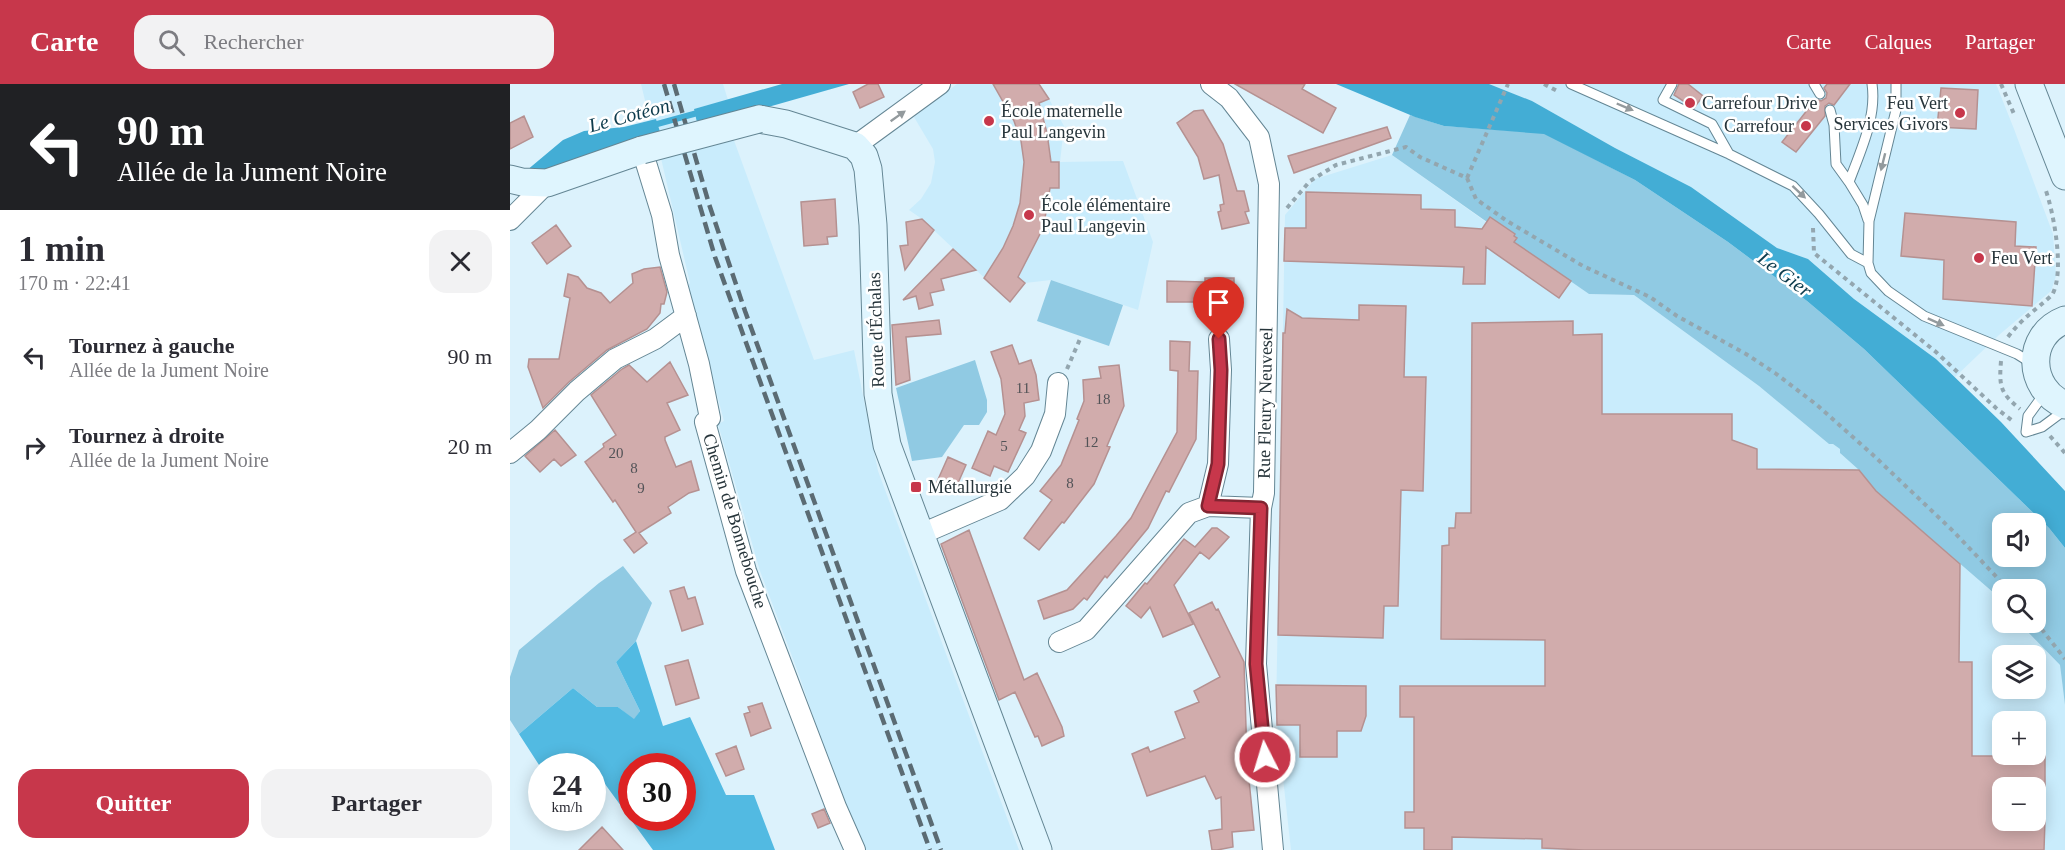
<!DOCTYPE html>
<html lang="fr">
<head>
<meta charset="utf-8">
<style>
	body { margin:0; font-family:"Times New Roman",serif; background:#f2f2f3; color:#2b2b33; height:100vh; display:flex; flex-direction:column; font-size:22px; white-space:nowrap }
	* { box-sizing:border-box; margin:0 }
	p { font-size:20px; color:#7c7c81 }
	.icon { flex:none; width:33px; height:33px; fill:none; stroke:currentColor; stroke-width:2; stroke-linecap:round; stroke-linejoin:round }
	.map { position:relative; flex:1; overflow:hidden }
	.drawer { display:flex; flex-direction:column; background:#fff; width:510px }
	.drawer>* { flex:none }
	.top-card { background:#202124; color:#fff; overflow:hidden }
	.controls { position:absolute; left:1482px; top:429px; display:grid; gap:12px }
	.controls a { display:grid; place-items:center; width:54px; height:54px; border-radius:12px; background:#fff; box-shadow:0 3px 15px #0003; font-size:30px }
	.speed { position:absolute; left:18px; top:669px; display:flex; gap:12px; font-size:30px; font-weight:700; text-align:center }
	.speed>* { display:grid; place-content:center; width:78px; height:78px; border-radius:50%; background:#fff; box-shadow:0 3px 15px #0003; line-height:1 }
	.speed small { font-size:15px; font-weight:400 }
	.speed .limit { border:9px solid #d22; background:#fff; color:#111 }
	.pin { position:absolute; display:grid; place-items:center; width:51px; height:51px; color:#fff; margin:-62px -26px; border-radius:50% 50% 50% 0; rotate:-45deg; box-shadow:0 0 6px #0007 }
	.pin .icon { rotate:45deg }
	.me { position:absolute; width:66px; margin:-33px; rotate:355deg; stroke-linejoin:round; filter:drop-shadow(0 0 4px #0008) }
	.turn { display:flex; align-items:center; gap:21px; height:126px; padding:0 18px; font-size:27px }
	.turn .icon { width:78px; height:78px; stroke-width:2.5 }
	.turn b { display:block; font-size:42px; line-height:51px }
	.round { display:grid; place-items:center; flex:none; width:63px; height:63px; border-radius:18px; background:#f2f2f3 }
	.overview { display:flex; align-items:center; justify-content:space-between; height:102px; padding:0 18px }
	h1 { font-size:36px; font-weight:800; line-height:45px }
	.primary-button { display:flex; gap:12px; margin-top:auto; padding:12px 18px }
	.primary-button a { flex:1; height:69px; border-radius:18px; background:#c7374b; color:#fff; font-size:24px; font-weight:800; line-height:69px; text-align:center }
	.primary-button a+a { background:#f2f2f3; color:#2b2b33 }
	ul { padding:0; list-style:none }
	li { display:flex; align-items:center; gap:18px; height:90px; padding:0 18px }
	li div { flex:1 }
	li b { display:block; font-size:22px }
	li em { font-style:normal }
	header { display:flex; align-items:center; gap:36px; box-sizing:border-box; height:84px; padding:0 30px; background:#c7374b; color:#fff }
	header strong { font-size:28px }
	nav { display:flex; gap:33px; margin-inline-start:auto; font-size:21px }
	.search { width:420px; height:54px; background:#f2f2f3; display:flex; align-items:center; gap:15px; box-sizing:border-box; padding:0 21px; border-radius:18px; color:#7c7c81; font-size:22px }
	main { display:flex; flex:1; min-height:0 }
	.map>svg:first-child { display:block }
	.built { fill:#c9ecfc; fill-rule:evenodd }
	.green { fill:#90cae3; fill-rule:evenodd }
	.forest { fill:#52bae2; fill-rule:evenodd }
	.water { fill:#43add5 }
	.lines { fill:none; stroke-linecap:round; stroke-linejoin:round }
	.stream { stroke:#43add5; stroke-width:6 }
	.building { fill:#d1acac; stroke:#b59191; stroke-width:1.5 }
	.lane-casing { stroke:#648694; stroke-width:11 }
	.street-casing { stroke:#648694; stroke-width:22 }
	.secondary-casing { stroke:#648694; stroke-width:29 }
	.path { stroke:#93a6af; stroke-width:4; stroke-dasharray:4.5 4.5; stroke-linecap:butt }
	.lane { stroke:#fff; stroke-width:9 }
	.street { stroke:#fff; stroke-width:20 }
	.secondary { stroke:#dff5fe; stroke-width:27 }
	.rail { stroke:#5b6b73; stroke-width:4.5; stroke-dasharray:12 6; stroke-linecap:butt }
	.secondary-bridge-casing { stroke:#648694; stroke-width:29; stroke-linecap:butt }
	.secondary-bridge { stroke:#dff5fe; stroke-width:27 }
	.oneway { fill:#939a9d }
	.route-casing { stroke:#812431; stroke-width:15 }
	.route { stroke:#c7374b; stroke-width:10 }
	.poi-dot { fill:#c7374b; stroke:#fff; stroke-width:2 }
	.labels { text-anchor:middle; dominant-baseline:central; stroke-width:5; stroke-linejoin:round; paint-order:stroke }
	.number-label { font-size:15px; fill:#525357 }
	.poi-label { font-size:18px; fill:#27353b; stroke:#fff; text-anchor:start }
	.street-label { font-size:18px; fill:#27353b; stroke:#fff }
	.water-label { font-size:20px; font-style:italic; fill:#0e3c4d; stroke:#fff }
</style>
</head>
<body>
<header>
<strong>Carte</strong>
<div class="search"><svg class="icon" aria-label="search" viewBox="0 0 24 24"><circle cx="10" cy="10" r="6"/><path d="M15 15l6 6"/></svg>Rechercher</div>
<nav><a>Carte</a><a>Calques</a><a>Partager</a></nav>
</header>
<main>
<section class="drawer">
<div class="top-card">
<div class="turn"><svg class="icon" aria-label="left" viewBox="0 0 24 24"><path d="M17 20v-9H6M10 6l-5 5 5 5"/></svg><div><b>90 m</b>Allée de la Jument Noire</div></div>
</div>
<div class="overview"><div><h1>1 min</h1><p>170 m · 22:41</p></div><a class="round"><svg class="icon" aria-label="close" viewBox="0 0 24 24"><path d="M6 6l12 12M18 6L6 18"/></svg></a></div>
<ul>
<li><svg class="icon" aria-label="left" viewBox="0 0 24 24"><path d="M17 20v-9H6M10 6l-5 5 5 5"/></svg><div><b>Tournez à gauche</b><p>Allée de la Jument Noire</p></div><em>90 m</em></li>
<li><svg class="icon" aria-label="right" viewBox="0 0 24 24"><path d="M7 20v-9h11M14 6l5 5-5 5"/></svg><div><b>Tournez à droite</b><p>Allée de la Jument Noire</p></div><em>20 m</em></li>
</ul>
<div class="primary-button"><a>Quitter</a><a>Partager</a></div>
</section>
<div class="map">
<svg width="1555" height="766" viewBox="0 0 1555 766">
	<rect width="100%" height="100%" fill="#dcf2fc"/>
	<path class="built" d="M131,0H213L218,16L184,25L188,43L151,51L146,36L140,37Z
		M447,0H529L539,15L554,42L550,78L613,77L643,158L628,226L541,196L515,199L500,218L412,135L399,126L411,115L421,99L425,78L423,65L404,33Z
		M979,0H1486L1504,45L1543,150L1546,192L1541,207L1489,251L1445,293L1426,275L1344,215L1298,175L1267,164L1181,103L1105,64L1022,17Z
		M222,51L304,276L344,266L368,387L509,766H356L326,699L289,591L250,487L208,340L214,337L178,202L180,199L150,70Z
		M882,71L976,138L980,133L1005,150L1007,154L1005,157L1079,210L1124,211L1249,302L1319,360H1323L1330,365L1331,370L1349,386L1366,407L1492,516V538L1509,539L1550,581L1555,621V766H781L766,631L775,131L805,95ZM1492,572H1526V604H1492ZM1492,638H1526V670H1492ZM1492,704H1526V736H1492Z"/>
	<path class="green" d="M900,31L934,42L1034,49L1125,96L1218,158L1297,217L1354,265L1539,444L1555,464V621L1550,581L1509,539L1526,538V506H1492V516L1366,407L1349,386L1330,369V365L1323,360H1319L1249,302L1124,211L1079,210L1004,158L1007,154L1004,152L1005,150L980,133L977,138L882,71ZM1492,440H1526V472H1492Z
		M541,196L613,221L599,262L527,237Z
		M465,276L477,316V328L469,341H454L432,373L402,377L386,304Z
		M113,482L142,519L126,557L106,578L130,627L124,636L108,623H87L63,604L9,650L0,636V593L9,566L89,499Z"/>
	<path class="forest" d="M126,557L153,642L180,633L216,711H244L265,766H143L87,689L83,692L82,682H32L31,684L9,650L63,604L87,623H108L124,635L130,627L106,578ZM122,682H172V734H122Z"/>
	<path class="water" d="M272,0H339L188,43L184,25Z
		M826,0H979L1022,17L1105,64L1181,103L1267,164L1298,175L1344,215L1426,275L1491,338L1555,407V464L1539,444L1354,265L1297,217L1218,158L1125,96L1034,50L934,42L905,33Z
		M146,35L151,51L44,91L10,92L53,56L74,47L114,43Z"/>
	<g class="lines">
		<path class="stream" d="M140,42L191,28"/>
	</g>
	<path class="building" d="M358,0H368L374,13L350,24L343,8Z
		M483,0H529L539,15L529,19L537,49L541,78H549V104H540L535,134L530,150L508,193L515,199L500,218L474,194L493,164L503,142L510,119L514,78L511,57L504,37Z
		M725,0H795L792,5L826,24L813,49Z
		M1169,0H1178L1193,12L1184,24L1164,11Z
		M1317,0H1340L1324,21L1319,19L1315,22V32L1286,68L1272,58L1306,15L1311,17L1316,14L1317,9L1314,4Z
		M1431,4L1468,6L1466,45L1427,43Z
		M693,26L713,60L727,107H734L739,127L735,128L739,139L712,145L708,128L711,127L710,121L714,120L709,91L694,95L688,73L667,39L684,27Z
		M14,32L23,53L0,65V39Z
		M877,43L881,54L784,89L778,72Z
		M796,108L911,111V125L945,126V143L972,145L980,133L1005,150L1004,152L1007,154L1004,158L1061,197L1049,214L976,163L975,200H953L954,183L774,177L775,144H796Z
		M325,115L327,152L317,153L318,160L294,162L291,118Z
		M1395,129L1506,138L1505,162L1526,163L1522,222L1433,215L1434,176L1391,172Z
		M412,135L424,146L395,186L390,162L398,161L396,138Z
		M46,141L61,162L37,180L22,159Z
		M443,165L466,186L431,195L434,206L420,209L423,221L409,225L406,212L393,216Z
		M150,183L157,208L154,220H151L150,229L137,245L97,266L59,298L33,324L18,283L19,275H49L60,214L54,212L58,190L68,193L77,204L91,209L100,219L123,199L122,190L134,185Z
		M695,194H724V213H687V218H657V197L695,198Z
		M849,221L896,222L894,293H916L913,407L891,406L888,522H874L873,554L768,551L773,249H775L777,225L792,234L849,236Z
		M429,236L431,250L396,253L400,296L386,301L382,241Z
		M1063,237V251L1092,250V330H1222V356L1247,365V385L1349,386L1366,407L1450,480L1449,578H1462V672H1535V704H1492V736H1535L1534,766H1074L1032,764V755L942,753V766H914V744H895V728H904V633H890V602H1035V556L931,555L932,462L939,461V444H945L946,429H961L962,239Z
		M660,257L680,258L679,287H688L686,355L659,408L656,407L638,444L597,494L595,492L577,516L574,514L563,525L534,535L528,517L557,506L606,452L621,434L667,348L668,287L660,286Z
		M502,261L509,280L521,276L526,291L529,316L514,319L515,332L509,346L516,349L498,388L484,382L480,392L462,384L478,347L486,351L495,330L491,295L481,268Z
		M160,278L178,311L157,319L170,346L155,353V356L166,383L181,377L189,406L179,409L158,423L161,429L129,449L137,459L124,469L114,456L126,448L105,416L103,418L75,378L94,363L93,360L106,351L81,311L112,285L119,281L137,298Z
		M609,281L614,322L597,362L600,363L584,400L554,439L552,438L529,466L514,454L542,416L530,407L551,381L569,336L567,335L574,317L573,296L591,294L589,283Z
		M45,346L66,371L51,382L44,375L30,388L15,372Z
		M438,373L456,381L444,408L426,400Z
		M702,444H707L719,453L699,475L690,468L664,501L683,540L653,553L640,523L631,534L616,522L635,499L637,500L674,455L685,463Z
		M459,446L514,596L527,589L552,643L554,652L532,662L528,652L525,653L505,608L489,616L431,460Z
		M174,503L178,515L185,513L193,540L172,547L160,507Z
		M702,518L706,526L708,525L734,578L737,676L744,746L722,748L723,763L707,766H702L699,747L712,745L711,713L706,715L695,692L637,712L622,670L638,663L640,668L675,654L665,628L689,618L684,607L710,593L679,529Z
		M178,576L189,614L166,621L155,582Z
		M766,601L856,602V632L851,647H827V673H790V641H767Z
		M252,619L261,644L241,652L234,630L240,628L238,623Z
		M226,662L234,685L216,692L206,670Z
		M314,725L320,739L308,744L302,730Z
		M92,743L113,766H69Z"/>
	<g class="lines">
		<defs>
			<path id="lane" d="M1061,0L1219,70L1283,102L1309,130L1341,170L1358,179
				M1162,0L1153,16L1202,40L1219,70
				M1304,0L1310,10
				M1386,0V26L1359,137L1358,179L1361,189L1378,207L1414,232L1507,270L1523,280
				M1320,26L1324,41L1326,80L1339,98
				M1358,136L1353,121L1339,98C1350,68 1367,33 1362,0
				M1534,310L1518,332L1516,348L1532,343L1555,326"/>
			<path id="street" d="M701,0L719,14L749,53L759,100L754,409L751,424L746,580L763,766
				M345,62L430,0
				M132,66L152,131L159,171L189,280L200,334L195,338L236,487L326,723L345,766
				M0,136L37,99
				M0,369L28,346L67,307L105,275L145,255L176,232
				M698,422L708,380L711,286L709,255
				M409,451L490,416L515,392L531,367L545,330L548,299
				M549,558L576,546L679,429L698,422L751,424"/>
			<path id="secondary" d="M1519,0L1555,92
				M249,35L276,40L345,62L354,72L358,85L363,141L368,310L377,361L528,766
				M0,95L12,98L37,99L132,66
				M1555,236C1515,251 1517,305 1555,321"/>
		</defs>
		<use href="#lane" class="lane-casing"/>
		<use href="#street" class="street-casing"/>
		<use href="#secondary" class="secondary-casing"/>
		<path class="path" d="M1034,0L1049,8
			M1491,0L1504,30
			M957,94L966,115L997,137L1073,182L1140,213L1167,232L1236,270L1265,289L1307,321L1362,370L1443,447L1499,506
			M777,124L800,97L826,81L896,63L910,73L957,94L998,0
			M1303,144L1304,169L1426,268L1486,324L1504,338
			M1498,253C1512,234 1526,226 1542,211C1555,189 1544,129 1535,104
			M1491,277C1489,302 1490,309 1510,325
			M557,285L570,255
			M1540,352L1555,369
			M1526,538L1555,575"/>
		<use href="#lane" class="lane"/>
		<use href="#street" class="street"/>
		<use href="#secondary" class="secondary"/>
		<path class="rail" d="M154,0L205,173L420,766
			M164,0L199,120L235,227L431,766"/>
		<defs>
			<path id="secondary-bridge" d="M132,66L249,35"/>
		</defs>
		<use href="#secondary-bridge" class="secondary-bridge-casing"/>
		<use href="#secondary-bridge" class="secondary-bridge"/>
	</g>
	<defs><path id="oneway-solid" d="M-6-.8H1V-3.2L6.5 0L1 3.2V.8H-6Z" transform="scale(1.5)"/></defs>
	<g class="oneway">
		<use href="#oneway-solid" transform="translate(1115 23) rotate(23)"/>
		<use href="#oneway-solid" transform="translate(388 32) rotate(-35)"/>
		<use href="#oneway-solid" transform="translate(1373 78) rotate(104)"/>
		<use href="#oneway-solid" transform="translate(1289 108) rotate(43)"/>
		<use href="#oneway-solid" transform="translate(1426 238) rotate(24)"/>
	</g>
	<g class="lines">
		<defs>
			<path id="route" d="M709,255L711,286L708,380L698,422L751,424L746,580L755,673"/>
		</defs>
		<use href="#route" class="route-casing"/>
		<use href="#route" class="route"/>
	</g>
	<g class="poi-dot">
		<circle cx="1180" cy="19" r="6"/>
		<circle cx="1450" cy="29" r="6"/>
		<circle cx="479" cy="37" r="6"/>
		<circle cx="1296" cy="42" r="6"/>
		<circle cx="519" cy="131" r="6"/>
		<circle cx="1469" cy="174" r="6"/>
		<rect x="400" y="397" width="12" height="12" rx="3"/>
	</g>
	<g class="labels">
		<g class="number-label">
			<text x="513" y="304">11</text>
			<text x="593" y="315">18</text>
			<text x="581" y="358">12</text>
			<text x="494" y="362">5</text>
			<text x="106" y="369">20</text>
			<text x="124" y="384">8</text>
			<text x="560" y="399">8</text>
			<text x="131" y="404">9</text>
		</g>
		<g class="poi-label">
			<text x="1192" y="19">Carrefour Drive</text>
			<text x="1438" y="19" text-anchor="end">Feu Vert<tspan x="1438" dy="21">Services Givors</tspan></text>
			<text x="491" y="27">École maternelle<tspan x="491" dy="21">Paul Langevin</tspan></text>
			<text x="1284" y="42" text-anchor="end">Carrefour</text>
			<text x="531" y="121">École élémentaire<tspan x="531" dy="21">Paul Langevin</tspan></text>
			<text x="1481" y="174">Feu Vert</text>
			<text x="418" y="403">Métallurgie</text>
		</g>
		<g class="street-label">
			<text transform="translate(366 246) rotate(-92)">Route d'Échalas</text>
			<text transform="translate(755 319) rotate(-89)">Rue Fleury Neuvesel</text>
			<text transform="translate(225 437) rotate(73)">Chemin de Bonnebouche</text>
		</g>
		<g class="water-label">
			<text transform="translate(119 31) rotate(-15)">Le Cotéon</text>
			<text transform="translate(1275 190) rotate(37)">Le Gier</text>
		</g>
	</g>
</svg>
<div class="controls">
<a><svg class="icon" aria-label="sound" viewBox="0 0 24 24"><path d="M4 9h4l5-4v14l-5-4H4zM17 9q2 3 0 6"/></svg></a>
<a><svg class="icon" aria-label="search" viewBox="0 0 24 24"><circle cx="10" cy="10" r="6"/><path d="M15 15l6 6"/></svg></a>
<a><svg class="icon" aria-label="layers" viewBox="0 0 24 24"><path d="M12 4l9 5-9 5-9-5zM3 14l9 5 9-5"/></svg></a>
<a>+</a>
<a>−</a>
</div>
<div class="speed"><div>24<small>km/h</small></div><div class="limit">30</div></div>
<div class="pin" style="left:709px;top:255px;background:#d93025"><svg class="icon" aria-label="arrive" viewBox="0 0 24 24"><path d="M6 21V4h12l-3 4 3 4H6"/></svg></div>
<svg class="me" style="left:755px;top:673px" viewBox="-20 -20 40 40"><circle r="17" fill="#c7374b" stroke="#fff" stroke-width="3"/><path d="M0-11L8 9 0 5-8 9z" fill="#fff"/></svg>
</div>
</main>
</body>
</html>
